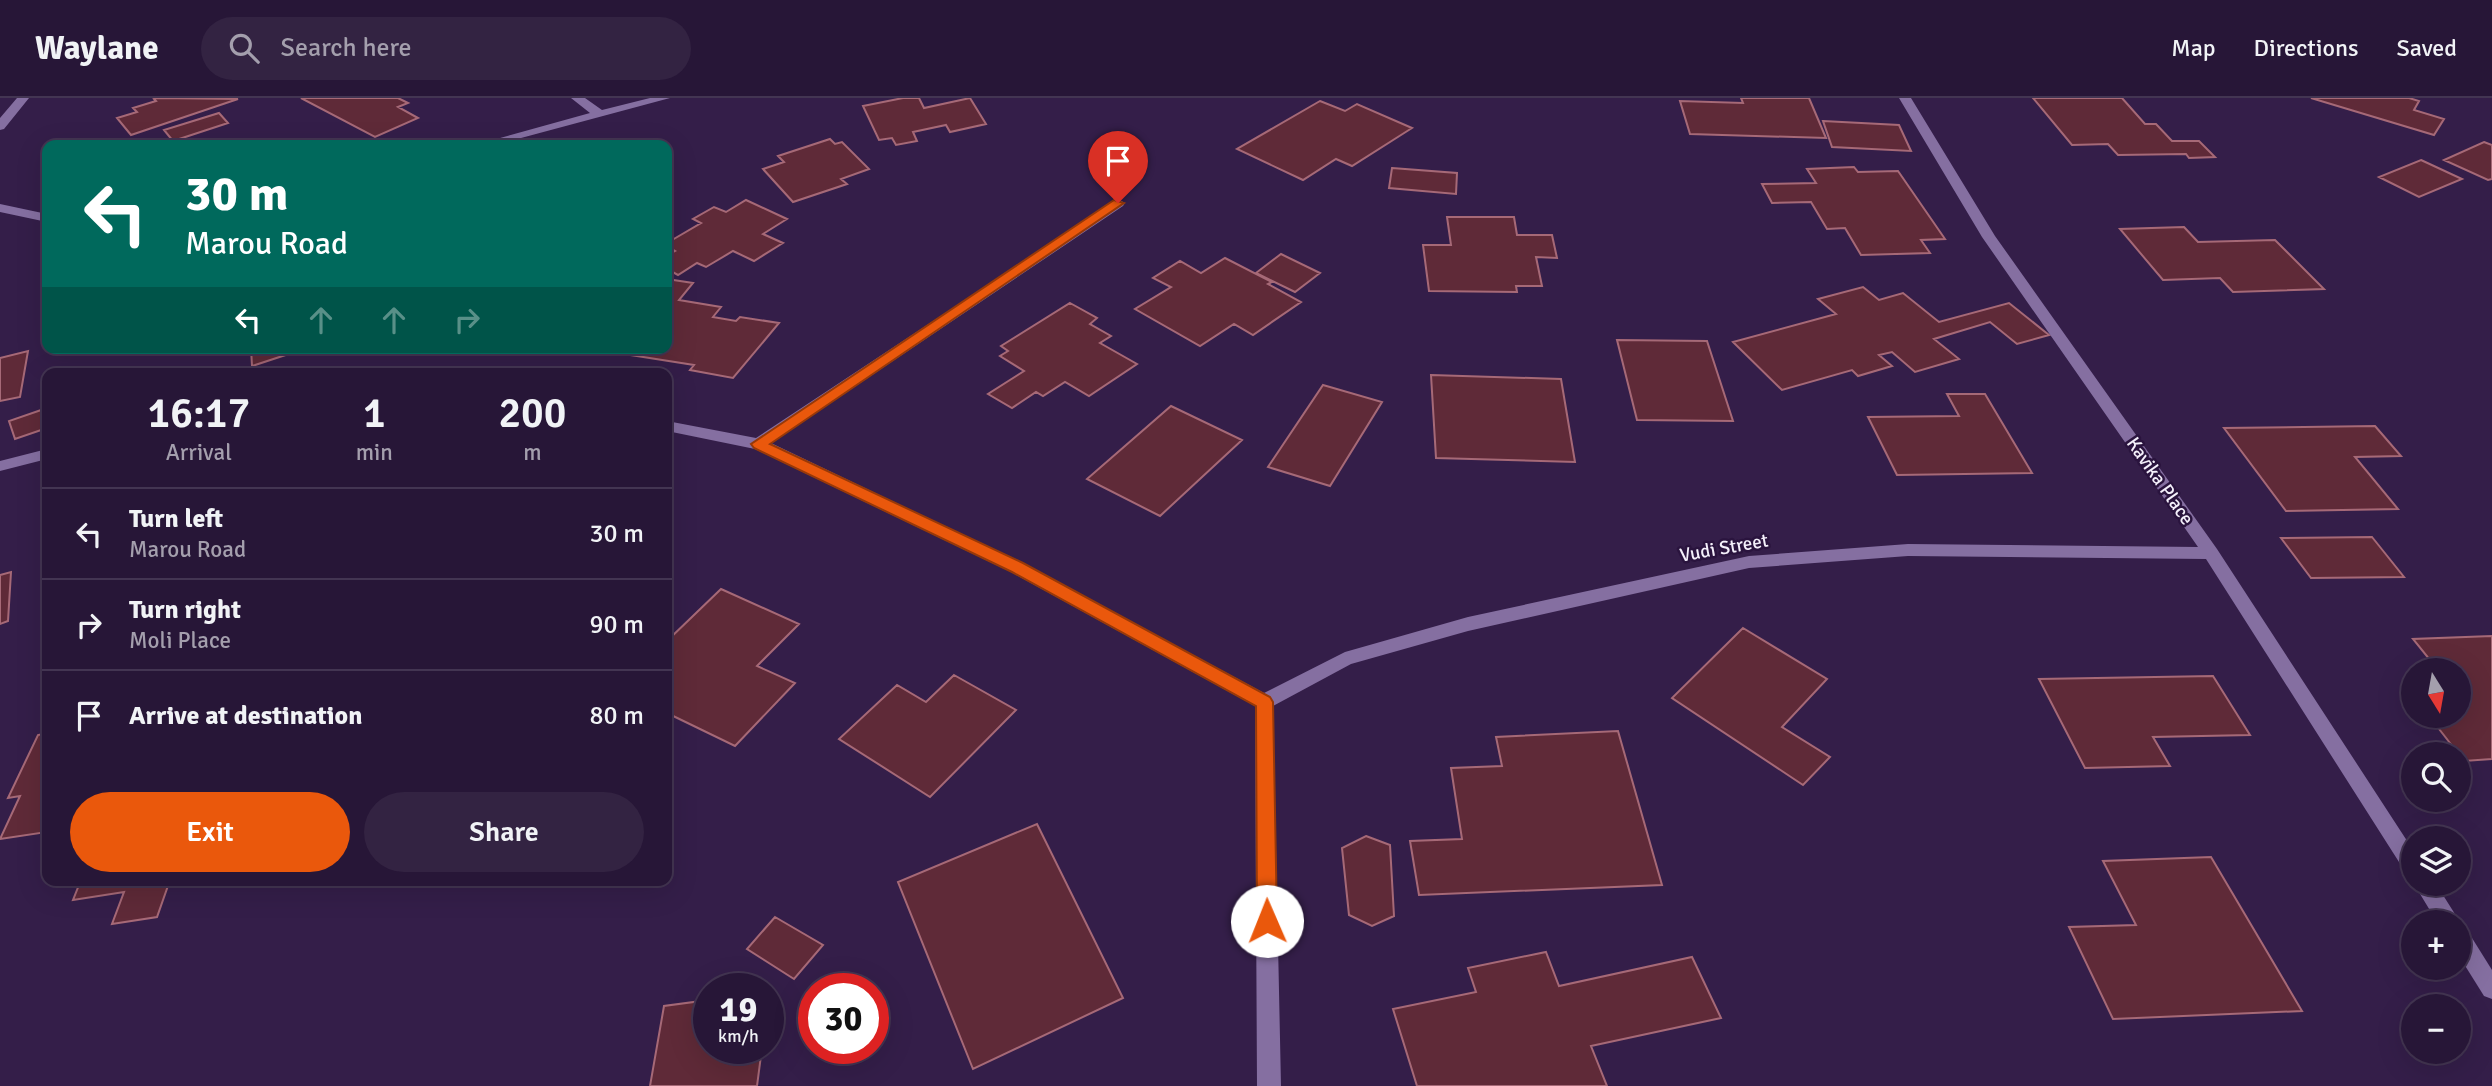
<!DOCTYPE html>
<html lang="en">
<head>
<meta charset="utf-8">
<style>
	body { margin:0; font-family:Signika,sans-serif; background:#332342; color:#f1f3f6; height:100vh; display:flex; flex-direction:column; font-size:26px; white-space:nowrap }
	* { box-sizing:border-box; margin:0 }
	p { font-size:23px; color:#a49fad }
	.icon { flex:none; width:38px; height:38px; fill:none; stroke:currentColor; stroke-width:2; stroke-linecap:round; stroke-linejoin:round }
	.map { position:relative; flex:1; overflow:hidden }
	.sheet { position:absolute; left:42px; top:270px; width:630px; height:518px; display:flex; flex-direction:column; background:#271637; border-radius:14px; box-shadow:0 7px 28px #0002,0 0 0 2px #433552 }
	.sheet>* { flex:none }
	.guide { position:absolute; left:42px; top:42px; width:630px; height:214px; border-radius:14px; box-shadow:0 7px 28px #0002,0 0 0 2px #433552; background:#00695c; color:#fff; overflow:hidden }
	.needle { width:46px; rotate:169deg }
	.tools { position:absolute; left:2401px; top:560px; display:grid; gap:14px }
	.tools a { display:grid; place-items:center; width:70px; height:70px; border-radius:50%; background:#271637; box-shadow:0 7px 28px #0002,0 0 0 2px #433552; font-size:35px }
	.speed { position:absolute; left:693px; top:875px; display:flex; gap:14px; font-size:35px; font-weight:700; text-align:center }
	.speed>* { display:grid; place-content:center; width:91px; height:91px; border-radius:50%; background:#271637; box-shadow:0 7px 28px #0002,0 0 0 2px #433552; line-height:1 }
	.speed small { font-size:18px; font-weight:400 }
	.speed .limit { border:10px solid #d22; background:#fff; color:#111 }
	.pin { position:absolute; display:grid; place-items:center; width:60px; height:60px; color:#fff; margin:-72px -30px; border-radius:50% 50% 50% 0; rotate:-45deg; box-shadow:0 0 7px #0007 }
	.pin .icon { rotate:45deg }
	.me { position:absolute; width:77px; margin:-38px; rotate:359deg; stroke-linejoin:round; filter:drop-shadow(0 0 5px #0008) }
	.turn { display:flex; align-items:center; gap:24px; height:147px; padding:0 28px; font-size:32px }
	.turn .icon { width:91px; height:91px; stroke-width:2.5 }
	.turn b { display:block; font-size:49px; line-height:60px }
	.lanes { display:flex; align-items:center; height:66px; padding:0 28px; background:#0003; justify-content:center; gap:35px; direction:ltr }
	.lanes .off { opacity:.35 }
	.eta { display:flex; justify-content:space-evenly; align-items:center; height:119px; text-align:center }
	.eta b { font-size:42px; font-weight:600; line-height:49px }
	.cta { display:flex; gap:14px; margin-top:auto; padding:14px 28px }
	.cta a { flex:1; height:80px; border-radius:42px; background:#ea580c; color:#fff; font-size:28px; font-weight:600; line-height:80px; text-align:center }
	.cta a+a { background:#332342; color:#f1f3f6 }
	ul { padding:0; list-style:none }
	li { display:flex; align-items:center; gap:21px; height:91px; padding:0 28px; border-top:2px solid #433552 }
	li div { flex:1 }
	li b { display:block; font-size:26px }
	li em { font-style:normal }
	header { display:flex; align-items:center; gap:42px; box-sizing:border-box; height:98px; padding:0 35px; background:#271637; border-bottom:2px solid #433552 }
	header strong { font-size:33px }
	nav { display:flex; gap:38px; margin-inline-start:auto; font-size:24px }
	.search { width:490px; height:63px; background:#332342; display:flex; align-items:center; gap:18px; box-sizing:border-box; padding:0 24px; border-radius:38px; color:#a49fad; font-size:26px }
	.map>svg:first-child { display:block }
	.building { fill:#5f2a38; stroke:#a66977; stroke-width:2 }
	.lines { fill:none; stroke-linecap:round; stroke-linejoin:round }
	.street { fill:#856fa1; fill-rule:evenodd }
	.route { fill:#ea580c; stroke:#983908; stroke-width:2 }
	.labels { text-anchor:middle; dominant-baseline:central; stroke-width:5; stroke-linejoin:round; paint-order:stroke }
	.street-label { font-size:19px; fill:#f4f0fb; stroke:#2a143e }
</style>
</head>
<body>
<header>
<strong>Waylane</strong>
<div class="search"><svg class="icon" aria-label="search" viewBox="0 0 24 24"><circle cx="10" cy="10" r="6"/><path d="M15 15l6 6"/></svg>Search here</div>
<nav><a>Map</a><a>Directions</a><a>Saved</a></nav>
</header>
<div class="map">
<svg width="2492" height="988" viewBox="0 0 2492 988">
	<rect width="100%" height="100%" fill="#341e49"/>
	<path class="building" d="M301,0H398L408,5L398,9L418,20L375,39Z
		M903,0H919L924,10L970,0L986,26L950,34L946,27L913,34L917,43L896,47L892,40L879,42L863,8Z
		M1741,0H1809L1826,40L1690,36L1680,3L1743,5Z
		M2033,0H2122L2145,26H2156L2172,43H2199L2215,59L2189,60L2186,56L2118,57L2108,46L2072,47Z
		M2311,0H2409L2419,3L2414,12L2444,21L2434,37Z
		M154,1L157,0L238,1L131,37L117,20L137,14L133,10L156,3Z
		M1320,3L1345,13L1357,6L1412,30L1352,68L1336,61L1303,82L1237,51Z
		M219,15L228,25L173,43L164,32Z
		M1823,23L1899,27L1911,53L1832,49Z
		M830,41L835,46L842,44L869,71L841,81L847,86L793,104L763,71L784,64L778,58Z
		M2484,44L2492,47V81L2488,82L2444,62Z
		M2421,62L2462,81L2419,99L2379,79Z
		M1854,69L1858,74L1898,73L1945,141L1921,142L1930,155L1861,157L1845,130L1827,131L1811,104L1772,105L1762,86L1816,85L1807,71Z
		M1392,70L1457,75L1456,96L1389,90Z
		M746,102L787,121L763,136L783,145L754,163L733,153L706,169L697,165L678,177L667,171V157L675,153L667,148V145L701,125L693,121L714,109L726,114Z
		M1447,119H1514L1517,137H1552L1557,160L1536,159L1542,188H1516L1517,194L1429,193L1423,147H1451Z
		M2184,129L2198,144L2275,142L2324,191L2233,194L2220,180L2163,182L2120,131Z
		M1281,156L1320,175L1295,194L1256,175Z
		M1225,160L1272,184L1268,186L1301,204L1253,237L1234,226L1200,248L1135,211L1171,189L1153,180L1180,163L1201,175Z
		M667,181L693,185L679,202L721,209L713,219L736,223L740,219L779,225L733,280L690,272L694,267L586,250H667Z
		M1863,189L1879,202L1903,195L1939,224L2009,205L2049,237L2017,246L1990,224L1934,241L1959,261L1915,274L1892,254L1879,257L1892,268L1858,278L1852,272L1782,292L1733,244L1836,216L1818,201Z
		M1070,205L1097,220L1090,226L1111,238L1100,245L1137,266L1089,298L1065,284L1043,298L1036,294L1012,310L988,296L1024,273L1000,258L1008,253L1001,248Z
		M1617,242L1707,243L1733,323L1637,322Z
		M251,250H307L252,268Z
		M28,253L20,299L0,303V260Z
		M1431,277L1561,281L1575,364L1436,360Z
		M1323,287L1382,304L1330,388L1268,369Z
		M1947,296H1985L2032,375L1897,377L1868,319L1959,318Z
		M1171,308L1242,342L1160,418L1087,381Z
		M47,310V330L15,341L9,323Z
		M2375,328L2401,358L2355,359L2398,411L2286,413L2224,330Z
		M2372,439L2404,479L2311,480L2281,440Z
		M11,474L8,523L0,526V477Z
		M721,491L799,526L757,568L795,585L735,648L667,615V543Z
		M1743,530L1827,581L1782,629L1830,659L1803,687L1672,600Z
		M2492,538V661L2464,663L2429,618H2459V572H2438L2413,541Z
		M954,577L1016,612L930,699L839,641L897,587L926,604Z
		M2213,578L2250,637L2153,639L2170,668L2085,670L2039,581Z
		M1618,633L1662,787L1419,797L1410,743L1462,741L1451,670L1502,668L1496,639Z
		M47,635V734L0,741L20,698L8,700L38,637Z
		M1037,726L1123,900L973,971L898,784Z
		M1366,738L1390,747L1394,818L1372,828L1349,817L1342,750Z
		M2211,759L2302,913L2113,921L2069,829L2136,827L2103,763Z
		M81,782H170L157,819L112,826L124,794L73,802Z
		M775,819L823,847L794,881L747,851Z
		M1546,854L1559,888L1692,859L1721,920L1591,948L1607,988H1417L1393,911L1476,894L1468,870Z
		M709,902V950H762L757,988H650L664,908Z"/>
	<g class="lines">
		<path class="street" d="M17,0H29L4,31L0,32V20Z
			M571,0H585L602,12L650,0H670L495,47H475L590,15Z
			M1899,0H1911L1995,138L2217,451L2413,752V778L2406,775L2206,461L1908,458L1749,470L1468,533L1351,566L1273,608L1281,988H1257L1255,608L1011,474L755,351L667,333V323L756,340L1118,101L1125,105L1123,108L771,345L1023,466L1264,595L1345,554L1468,519L1749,458L1908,446L2198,449L1982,139Z
			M0,106L47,116V124L0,114Z
			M47,351V361L0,373V363Z
			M2414,786H2436L2460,824L2459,826L2437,824Z
			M2459,829L2467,832L2492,872V901L2484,898L2459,858Z"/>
	</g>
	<path class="route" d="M1114,102L1124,105L770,346L1023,465L1270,599L1273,604L1277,823L1274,830L1267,832L1260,830L1257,823L1256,608L1012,474L754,350L751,346Z"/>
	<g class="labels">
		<g class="street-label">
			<text transform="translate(2160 383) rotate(55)">Kavika Place</text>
			<text transform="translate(1724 450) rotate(-10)">Vudi Street</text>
		</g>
	</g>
</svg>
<div class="tools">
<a><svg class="needle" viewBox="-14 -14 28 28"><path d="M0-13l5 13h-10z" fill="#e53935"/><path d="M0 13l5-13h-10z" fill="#a49fad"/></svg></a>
<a><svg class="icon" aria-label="search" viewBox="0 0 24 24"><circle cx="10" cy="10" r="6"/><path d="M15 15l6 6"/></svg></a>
<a><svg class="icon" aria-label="layers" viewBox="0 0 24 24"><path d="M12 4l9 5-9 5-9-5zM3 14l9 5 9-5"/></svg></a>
<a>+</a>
<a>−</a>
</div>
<div class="speed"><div>19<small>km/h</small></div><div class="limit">30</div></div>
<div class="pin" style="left:1118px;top:105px;background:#d93025"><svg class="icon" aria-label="arrive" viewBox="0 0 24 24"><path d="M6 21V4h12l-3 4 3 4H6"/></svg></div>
<svg class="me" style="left:1267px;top:823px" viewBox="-20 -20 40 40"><circle r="19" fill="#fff"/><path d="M0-13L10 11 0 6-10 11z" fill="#ea580c"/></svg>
<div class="guide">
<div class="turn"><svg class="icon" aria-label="left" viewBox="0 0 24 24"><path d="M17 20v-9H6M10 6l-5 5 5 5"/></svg><div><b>30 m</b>Marou Road</div></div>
<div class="lanes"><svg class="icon" aria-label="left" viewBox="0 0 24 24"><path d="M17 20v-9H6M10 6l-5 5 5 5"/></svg><svg class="icon off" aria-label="ahead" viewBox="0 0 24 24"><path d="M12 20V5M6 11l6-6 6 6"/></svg><svg class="icon off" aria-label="ahead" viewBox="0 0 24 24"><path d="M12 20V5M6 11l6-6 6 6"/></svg><svg class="icon off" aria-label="right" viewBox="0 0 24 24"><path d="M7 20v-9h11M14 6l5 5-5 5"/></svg></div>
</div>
<section class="sheet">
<div class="eta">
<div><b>16:17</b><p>Arrival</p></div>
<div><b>1</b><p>min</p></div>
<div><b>200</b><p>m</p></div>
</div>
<ul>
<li><svg class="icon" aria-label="left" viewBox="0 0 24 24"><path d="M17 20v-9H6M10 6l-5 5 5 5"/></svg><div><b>Turn left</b><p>Marou Road</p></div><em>30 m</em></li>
<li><svg class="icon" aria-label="right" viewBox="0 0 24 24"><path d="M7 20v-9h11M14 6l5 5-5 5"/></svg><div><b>Turn right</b><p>Moli Place</p></div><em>90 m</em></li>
<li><svg class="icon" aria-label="arrive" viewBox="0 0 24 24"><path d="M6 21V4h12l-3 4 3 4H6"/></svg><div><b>Arrive at destination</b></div><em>80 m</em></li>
</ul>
<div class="cta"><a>Exit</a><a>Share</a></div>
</section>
</div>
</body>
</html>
